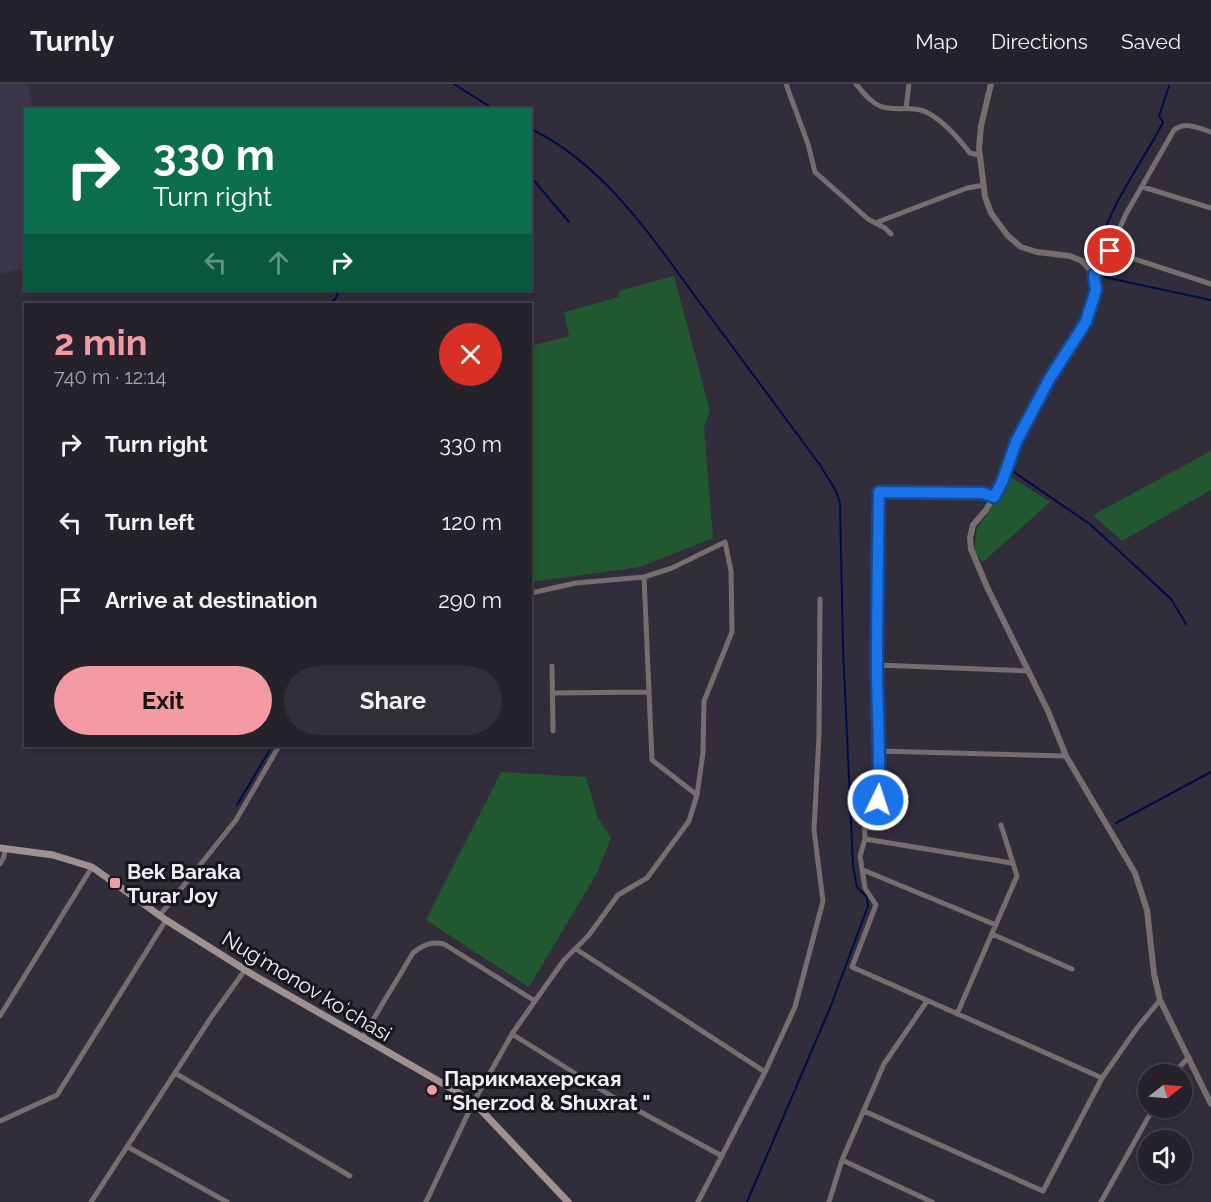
<!DOCTYPE html>
<html lang="en">
<head>
<meta charset="utf-8">
<style>
	body { margin:0; font-family:Raleway,sans-serif; background:#312f38; color:#f1f3f6; height:100vh; display:flex; flex-direction:column; font-size:22px; white-space:nowrap }
	* { box-sizing:border-box; margin:0 }
	p { font-size:20px; color:#a3a4a9 }
	.icon { flex:none; width:33px; height:33px; fill:none; stroke:currentColor; stroke-width:2; stroke-linecap:round; stroke-linejoin:round }
	.map { position:relative; flex:1; overflow:hidden }
	.panel { position:absolute; left:24px; top:219px; width:508px; height:444px; display:flex; flex-direction:column; background:#25222c; border-radius:0px; box-shadow:0 3px 9px #0003,0 0 0 2px #423f48 }
	.panel>* { flex:none }
	.banner { position:absolute; left:24px; top:24px; width:508px; height:183px; border-radius:0px; box-shadow:0 3px 9px #0003,0 0 0 2px #423f48; background:#0b6e4f; color:#fff; overflow:hidden }
	.needle { width:39px; rotate:73deg }
	.controls { position:absolute; left:1138px; top:980px; display:grid; gap:12px }
	.controls a { display:grid; place-items:center; width:54px; height:54px; border-radius:50%; background:#25222c; box-shadow:0 3px 9px #0003,0 0 0 2px #423f48; font-size:30px }
	.pin { position:absolute; display:grid; place-items:center; width:51px; height:51px; color:#fff; margin:-26px; border:3px solid #fff; border-radius:50%; box-shadow:0 2px 6px #0007 }
	.me { position:absolute; width:66px; margin:-33px; rotate:4deg; stroke-linejoin:round; filter:drop-shadow(0 0 4px #0008) }
	.turn { display:flex; align-items:center; gap:21px; height:126px; padding:0 30px; font-size:27px }
	.turn .icon { width:78px; height:78px; stroke-width:2.5 }
	.turn b { display:block; font-size:42px; line-height:51px }
	.lanes { display:flex; align-items:center; height:57px; padding:0 30px; background:#0003; justify-content:center; gap:30px; direction:ltr }
	.lanes .off { opacity:.35 }
	.round { display:grid; place-items:center; flex:none; width:63px; height:63px; border-radius:32px; background:#312f38 }
	.head { display:flex; align-items:center; justify-content:space-between; height:102px; padding:0 30px }
	h1 { font-size:36px; font-weight:700; line-height:45px; color:#f49aa2 }
	.action { display:flex; gap:12px; margin-top:auto; padding:12px 30px }
	.action a { flex:1; height:69px; border-radius:36px; background:#f49aa2; color:#111; font-size:24px; font-weight:700; line-height:69px; text-align:center }
	.action a+a { background:#312f38; color:#f1f3f6 }
	ul { padding:0; list-style:none }
	li { display:flex; align-items:center; gap:18px; height:78px; padding:0 30px }
	li div { flex:1 }
	li b { display:block; font-size:22px }
	li em { font-style:normal }
	header { display:flex; align-items:center; gap:36px; box-sizing:border-box; height:84px; padding:0 30px; background:#25222c; border-bottom:2px solid #423f48 }
	header strong { font-size:28px }
	nav { display:flex; gap:33px; margin-inline-start:auto; font-size:21px }
	.map>svg:first-child { display:block }
	.built { fill:#3b3549 }
	.green { fill:#215830 }
	.lines { fill:none; stroke-linecap:round; stroke-linejoin:round }
	.stream { stroke:#000c48; stroke-width:2 }
	.minor { stroke:#776d6f; stroke-width:5 }
	.tertiary { stroke:#776d6f; stroke-width:6 }
	.secondary { stroke:#9f9092; stroke-width:7 }
	.route-casing { stroke:#114b97; stroke-width:15 }
	.route { stroke:#1a73e8; stroke-width:10 }
	.poi-dot { fill:#f49aa2; stroke:#18161d; stroke-width:2 }
	.labels { text-anchor:middle; dominant-baseline:central; stroke-width:6; stroke-linejoin:round; paint-order:stroke }
	.poi-label { font-size:21px; font-weight:bold; fill:#f1eef8; stroke:#18161d; text-anchor:start }
	.street-label { font-size:21px; fill:#f1eef8; stroke:#18161d }
</style>
</head>
<body>
<header>
<strong>Turnly</strong>
<nav><a>Map</a><a>Directions</a><a>Saved</a></nav>
</header>
<div class="map">
<svg width="1211" height="1118" viewBox="0 0 1211 1118">
	<rect width="100%" height="100%" fill="#312d3b"/>
	<path class="built" d="M0,0H27L34,25L26,26L25,184L0,190Z"/>
	<path class="green" d="M674,192L710,327L704,343L713,454L640,483L531,498V262L569,252L564,228L619,213L618,207Z
		M1211,367V406L1122,457L1093,431Z
		M1012,394L1050,418L983,478L974,468L977,445Z
		M501,688L586,693L598,734L611,754L596,791L529,903L426,836Z"/>
	<g class="lines">
		<path class="stream" d="M454,0L495,26
			M1169,2L1159,32L1163,38C1144,79 1088,146 1100,192L1113,195L1211,216
			M531,45C607,82 654,157 703,223C742,276 781,329 820,381L836,407L840,419L843,563L853,782L857,803L867,813L868,822L830,924L747,1118
			M531,93L569,138
			M330,220L336,214L338,206
			M1011,386L1091,441L1171,515L1186,540
			M237,721L272,662
			M1116,739L1211,688"/>
		<path class="minor" d="M786,0L808,60L815,88L868,135L885,144L891,150
			M856,0C863,8 870,18 880,22C893,28 912,21 926,28C944,37 958,54 970,69L979,71
			M906,24L909,0
			M1143,103L1211,124
			M875,139L967,104L984,101
			M1110,167L1211,200
			M1094,191L1101,185L1126,130L1174,46C1186,37 1198,44 1211,48
			M994,413L983,409L879,408C879,466 877,525 877,583C877,627 881,672 878,716L864,721L865,755L860,772L865,804L876,821L852,883L1102,994
			M644,493L652,676L697,711
			M877,581L1029,587
			M552,582L553,647
			M552,609L649,608
			M878,667L1066,672
			M865,755L1012,779
			M0,780L4,773L5,764
			M863,786L996,841
			M160,831L236,736L279,662
			M992,850L1072,885
			M576,865L765,988
			M957,930L1017,792L1001,741
			M0,932L92,783
			M512,950L613,1013L722,1072
			M362,954L413,869C423,861 431,857 444,860L535,917
			M175,989L350,1092
			M1173,990L1189,973
			M864,1027L1043,1107L1102,994L1137,944L1160,916
			M0,1037L57,1011L166,836
			M128,1063L227,1118
			M842,1076L932,1118
			M91,1118L212,932L245,886
			M426,1118L473,1019L512,950L535,917L564,876L589,851L618,811L647,794L689,737L697,711L703,669L704,617L732,548L731,487L725,458L672,484L644,493L576,499L531,509
			M698,1118L765,988L795,923L823,817L814,746L819,651L820,515
			M829,1118L842,1076L884,980L927,917
			M1101,1118L1154,1023"/>
		<path class="tertiary" d="M991,0L981,42L979,64L985,113L991,129L1008,152L1021,163L1037,168L1070,172L1082,177L1092,188L1097,204L1086,238L1050,294L1016,358L1002,398L986,426L973,441L970,454L971,465L987,503L1048,627L1066,672L1135,789L1147,826L1154,890L1160,916L1211,1020"/>
		<path class="secondary" d="M0,764L53,771L92,783L166,836L255,892L456,1007L480,1025L568,1118"/>
	</g>
	<g class="lines">
		<defs>
			<path id="route" d="M878,716C881,672 877,627 877,583C877,525 878,466 879,408L983,409L994,413L1002,398L1016,358L1050,294L1086,238L1096,206L1094,191L1101,185L1110,167"/>
		</defs>
		<use href="#route" class="route-casing"/>
		<use href="#route" class="route"/>
	</g>
	<g class="poi-dot">
		<rect x="109" y="793" width="12" height="12" rx="3"/>
		<circle cx="432" cy="1006" r="6"/>
	</g>
	<g class="labels">
		<g class="poi-label">
			<text x="127" y="787">Bek Baraka<tspan x="127" dy="24">Turar Joy</tspan></text>
			<text x="444" y="994">Парикмахерская<tspan x="444" dy="24">"Sherzod &amp; Shuxrat "</tspan></text>
		</g>
		<g class="street-label">
			<text transform="translate(307 902) rotate(31)">Nugʻmonov koʻchasi</text>
		</g>
	</g>
</svg>
<div class="controls">
<a><svg class="needle" viewBox="-14 -14 28 28"><path d="M0-13l5 13h-10z" fill="#e53935"/><path d="M0 13l5-13h-10z" fill="#a3a4a9"/></svg></a>
<a><svg class="icon" aria-label="sound" viewBox="0 0 24 24"><path d="M4 9h4l5-4v14l-5-4H4zM17 9q2 3 0 6"/></svg></a>
</div>
<div class="pin" style="left:1110px;top:167px;background:#d93025"><svg class="icon" aria-label="arrive" viewBox="0 0 24 24"><path d="M6 21V4h12l-3 4 3 4H6"/></svg></div>
<svg class="me" style="left:878px;top:716px" viewBox="-20 -20 40 40"><circle r="17" fill="#1a73e8" stroke="#fff" stroke-width="3"/><path d="M0-11L8 9 0 5-8 9z" fill="#fff"/></svg>
<div class="banner">
<div class="turn"><svg class="icon" aria-label="right" viewBox="0 0 24 24"><path d="M7 20v-9h11M14 6l5 5-5 5"/></svg><div><b>330 m</b>Turn right</div></div>
<div class="lanes"><svg class="icon off" aria-label="left" viewBox="0 0 24 24"><path d="M17 20v-9H6M10 6l-5 5 5 5"/></svg><svg class="icon off" aria-label="ahead" viewBox="0 0 24 24"><path d="M12 20V5M6 11l6-6 6 6"/></svg><svg class="icon" aria-label="right" viewBox="0 0 24 24"><path d="M7 20v-9h11M14 6l5 5-5 5"/></svg></div>
</div>
<section class="panel">
<div class="head"><div><h1>2 min</h1><p>740 m · 12:14</p></div><a class="round" style="background:#d93025;color:#fff"><svg class="icon" aria-label="close" viewBox="0 0 24 24"><path d="M6 6l12 12M18 6L6 18"/></svg></a></div>
<ul>
<li><svg class="icon" aria-label="right" viewBox="0 0 24 24"><path d="M7 20v-9h11M14 6l5 5-5 5"/></svg><div><b>Turn right</b></div><em>330 m</em></li>
<li><svg class="icon" aria-label="left" viewBox="0 0 24 24"><path d="M17 20v-9H6M10 6l-5 5 5 5"/></svg><div><b>Turn left</b></div><em>120 m</em></li>
<li><svg class="icon" aria-label="arrive" viewBox="0 0 24 24"><path d="M6 21V4h12l-3 4 3 4H6"/></svg><div><b>Arrive at destination</b></div><em>290 m</em></li>
</ul>
<div class="action"><a>Exit</a><a>Share</a></div>
</section>
</div>
</body>
</html>
